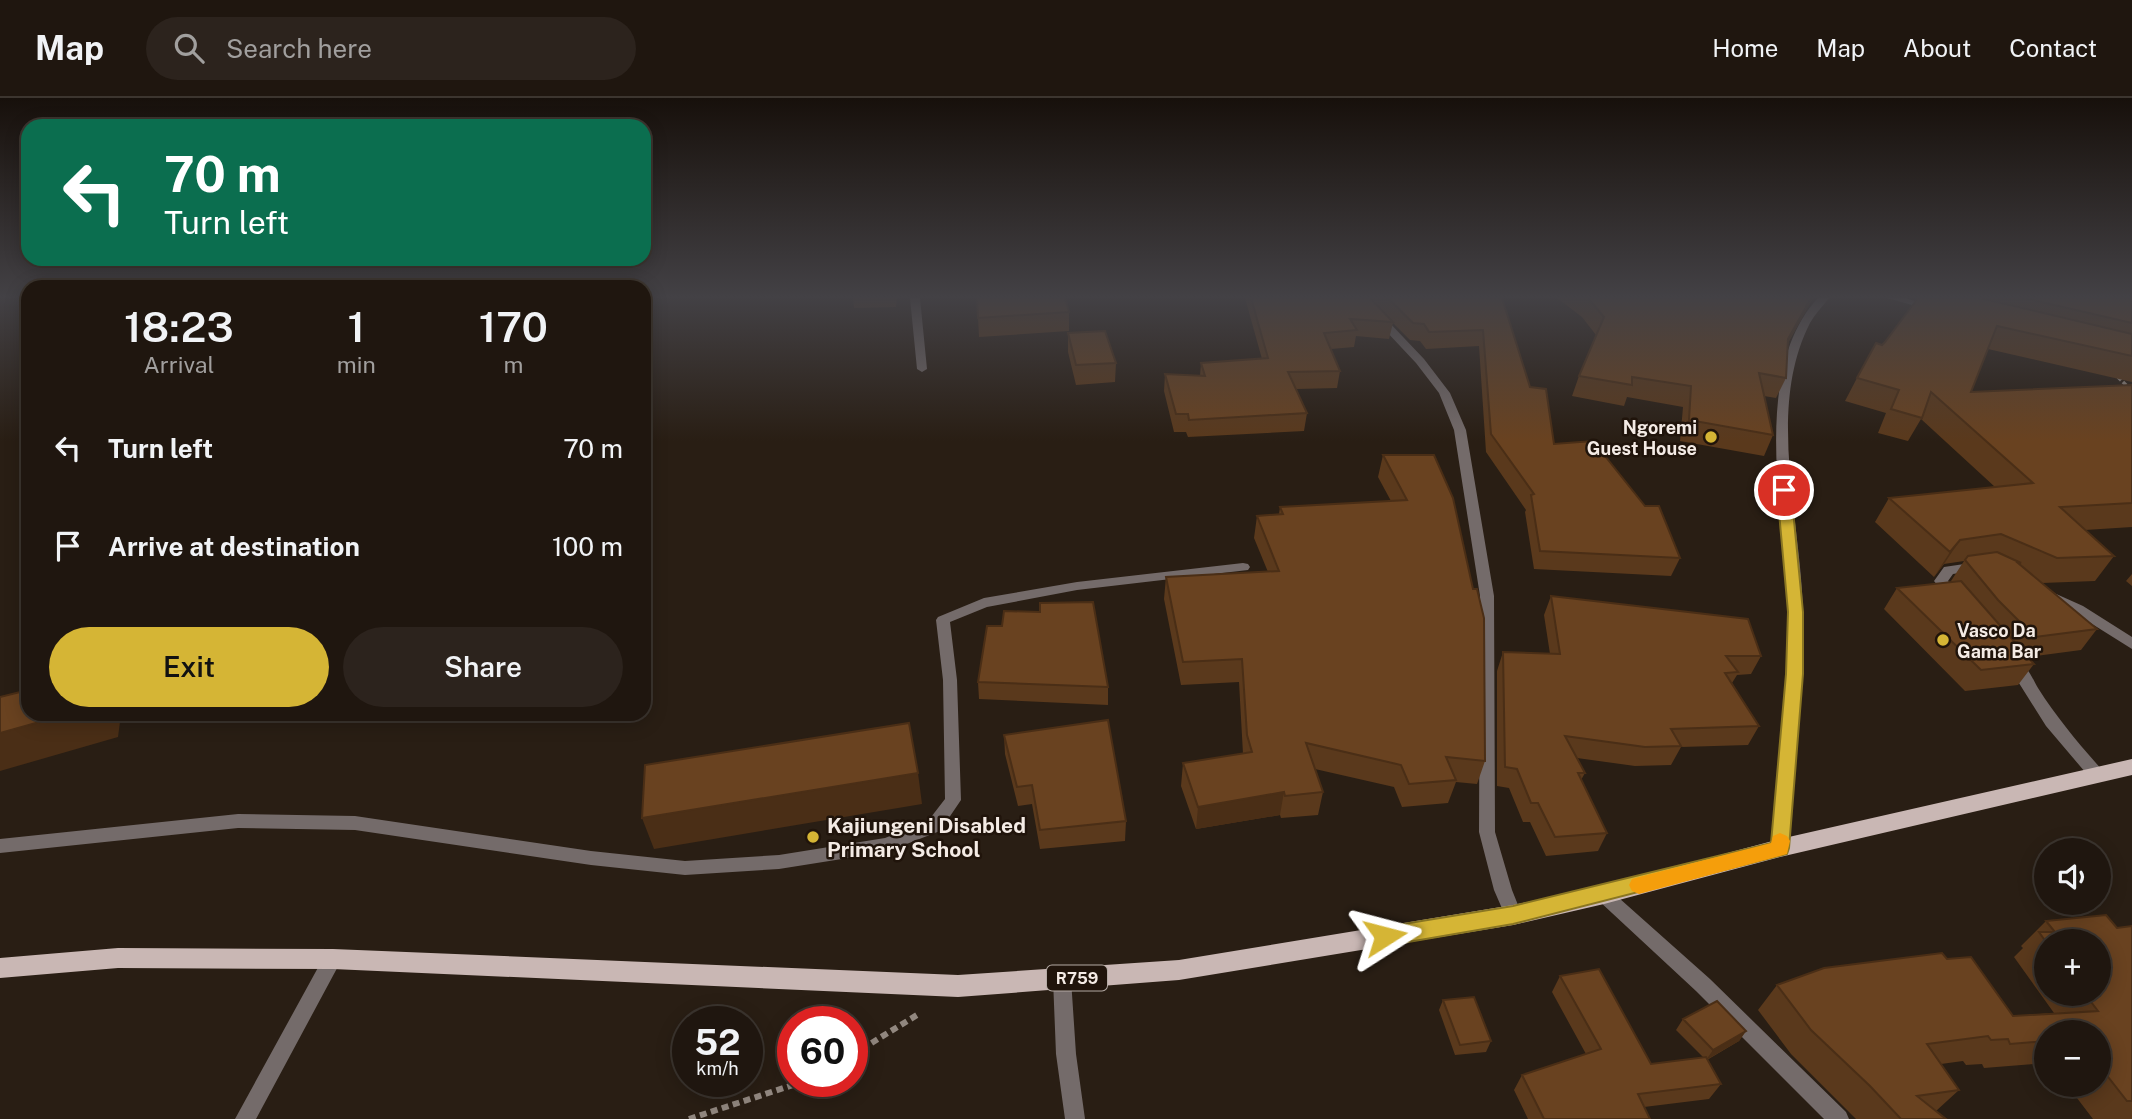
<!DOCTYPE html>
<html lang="en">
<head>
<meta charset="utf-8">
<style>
	body { margin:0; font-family:"Public Sans",sans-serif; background:#2c231d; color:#f1f3f6; height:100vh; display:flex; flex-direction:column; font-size:26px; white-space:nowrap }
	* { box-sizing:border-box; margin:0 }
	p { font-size:23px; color:#a19f9e }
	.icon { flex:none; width:38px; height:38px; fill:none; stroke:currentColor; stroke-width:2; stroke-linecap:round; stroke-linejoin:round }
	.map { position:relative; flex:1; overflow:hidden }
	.drawer { position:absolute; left:21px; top:182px; width:630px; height:441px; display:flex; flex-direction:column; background:#1f160f; border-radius:21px; box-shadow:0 4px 18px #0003,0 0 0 2px #3c352f }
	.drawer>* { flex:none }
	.hud { position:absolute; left:21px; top:21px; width:630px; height:147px; border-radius:21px; box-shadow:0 4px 18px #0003,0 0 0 2px #3c352f; background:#0b6e4f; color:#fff; overflow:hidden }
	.controls { position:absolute; left:2034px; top:740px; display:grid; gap:14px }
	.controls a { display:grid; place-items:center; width:77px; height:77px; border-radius:50%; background:#1f160f; box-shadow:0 4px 18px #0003,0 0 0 2px #3c352f; font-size:35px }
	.speed { position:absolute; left:672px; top:908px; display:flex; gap:14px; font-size:35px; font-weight:700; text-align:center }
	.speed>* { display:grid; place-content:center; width:91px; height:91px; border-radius:50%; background:#1f160f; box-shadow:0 4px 18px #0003,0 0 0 2px #3c352f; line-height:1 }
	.speed small { font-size:18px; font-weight:400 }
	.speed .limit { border:10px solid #d22; background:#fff; color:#111 }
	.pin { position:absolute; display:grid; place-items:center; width:60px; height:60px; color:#fff; margin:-30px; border:4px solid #fff; border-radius:50%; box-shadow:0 2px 7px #0007 }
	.me { position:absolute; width:77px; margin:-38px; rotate:81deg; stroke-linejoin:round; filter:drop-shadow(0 0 5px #0008) }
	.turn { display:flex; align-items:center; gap:24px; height:147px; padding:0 28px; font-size:32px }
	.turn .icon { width:91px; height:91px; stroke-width:2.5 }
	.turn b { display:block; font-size:49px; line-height:60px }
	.eta { display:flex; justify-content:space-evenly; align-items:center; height:119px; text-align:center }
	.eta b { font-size:42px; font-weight:600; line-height:49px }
	.primary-button { display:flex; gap:14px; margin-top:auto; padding:14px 28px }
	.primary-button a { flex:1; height:80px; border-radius:42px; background:#d5b535; color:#111; font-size:28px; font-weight:600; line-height:80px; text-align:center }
	.primary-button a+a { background:#2c231d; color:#f1f3f6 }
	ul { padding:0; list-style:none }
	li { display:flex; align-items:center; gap:21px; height:98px; padding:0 28px }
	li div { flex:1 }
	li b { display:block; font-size:26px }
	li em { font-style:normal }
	header { display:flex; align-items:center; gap:42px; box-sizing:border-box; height:98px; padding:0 35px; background:#1f160f; border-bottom:2px solid #3c352f }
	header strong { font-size:33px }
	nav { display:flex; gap:38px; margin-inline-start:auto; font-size:24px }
	.search { width:490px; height:63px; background:#2c231d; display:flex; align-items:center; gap:18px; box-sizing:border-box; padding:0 24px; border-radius:38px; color:#a19f9e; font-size:26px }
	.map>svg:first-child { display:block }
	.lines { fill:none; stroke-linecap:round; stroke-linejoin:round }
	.path-far1 { stroke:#91877f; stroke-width:3.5; stroke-dasharray:4.5 2.5; stroke-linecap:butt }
	.path { stroke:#91877f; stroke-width:6; stroke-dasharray:7 4.5; stroke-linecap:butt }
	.service { fill:#746b6a; fill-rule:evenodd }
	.minor { fill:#746b6a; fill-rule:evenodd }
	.primary { fill:#c9b7b4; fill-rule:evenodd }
	.wall { fill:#5a391c; fill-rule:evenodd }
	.shaded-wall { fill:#4a2e16 }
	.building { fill:#694220; stroke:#4a2e16; stroke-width:2 }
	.route { fill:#d5b535; stroke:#8a7622; stroke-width:2 }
	.slow { fill:#f59e0b }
	.poi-dot { fill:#d5b535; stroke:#20140b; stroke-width:2.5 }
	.labels { text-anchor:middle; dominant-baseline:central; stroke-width:5; stroke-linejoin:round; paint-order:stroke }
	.shield { fill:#20140b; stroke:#b4aaa4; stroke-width:2 }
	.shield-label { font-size:16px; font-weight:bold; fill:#f4ebe5 }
	.poi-label { font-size:18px; font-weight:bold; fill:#f4ebe5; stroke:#20140b; text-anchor:end }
	.near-poi-label { font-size:21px; font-weight:bold; fill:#f4ebe5; stroke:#20140b; text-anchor:start }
</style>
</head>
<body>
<header>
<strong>Map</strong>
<div class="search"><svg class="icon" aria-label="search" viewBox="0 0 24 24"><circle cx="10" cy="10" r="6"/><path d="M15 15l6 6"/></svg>Search here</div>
<nav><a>Home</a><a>Map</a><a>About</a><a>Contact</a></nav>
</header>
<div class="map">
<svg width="2132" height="1021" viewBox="0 0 2132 1021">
	<rect width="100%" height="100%" fill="#291e14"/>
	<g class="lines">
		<path class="path-far1" d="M2118,279L2132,293"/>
		<path class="path" d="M852,957L917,917
			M689,1021L802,984"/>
		<path class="service" d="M1978,464L1983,465L1985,468L1983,471L1953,476L1948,483L1961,499L1954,504L1949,502L1934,483L1944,469Z
			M2054,495L2083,508L2132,539V551L2073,514L2049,503L2047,500Z
			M2014,561C2026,564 2032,580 2038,590C2057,620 2079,646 2103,673L2105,677L2103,681L2097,683L2091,681L2046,628L2007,566L2009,562Z
			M1062,873L1069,875L1071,881L1076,956L1085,1021H1065L1056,956L1053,881L1055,875Z"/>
		<path class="minor" d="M910,200H920L927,271L922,274L917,271Z
			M1355,200H1366L1424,261L1450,295L1466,332L1494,498L1495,734L1512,792L1522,817L1519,822L1513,825L1507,822L1494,792L1479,734L1480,498L1454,332L1439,295L1416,265Z
			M1818,200H1829C1822,209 1815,216 1810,225C1765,313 1803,428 1803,521C1803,598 1794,674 1789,750L1786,755L1780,757L1774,755L1771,750C1778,681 1787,612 1789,543C1791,444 1744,279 1818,200Z
			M1887,200H1905L1935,209L1930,212Z
			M1243,465L1248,466L1250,469L1248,472L1077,492L987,509L950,524L957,582L961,702L940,733L886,754L779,771L685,777L591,767L355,732L238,730L0,755V741L238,716L355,718L591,753L685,763L779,757L885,740L928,723L945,701L943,582L936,522L938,519L984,500L1077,484Z
			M1604,789L1610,792L1710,881L1846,1014L1849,1021H1824L1696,893L1598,802L1595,797L1598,792Z
			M333,853L340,855L342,861L256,1021H235L326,855Z"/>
		<path class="primary" d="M2132,661V677L1780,759L1604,806L1513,827L1179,882L958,899L333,871L118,870L0,880V860L118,850L333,851L958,877L1179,862L1513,807L1604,788L1780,741Z"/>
	</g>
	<path class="wall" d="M853,200H897L896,209L854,210Z
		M977,200L1069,214V233L979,239Z
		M1245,200H1502L1530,289L1554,346L1680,460L1671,478L1534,471L1525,414L1526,412L1486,354L1479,248L1426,251L1420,243L1410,242L1393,225L1389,241L1356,238L1354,249L1331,251L1340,273L1337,290L1296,291L1307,315L1304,333L1188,339L1186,334H1174L1164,293L1165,276L1200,278L1201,265L1262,261Z
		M1557,200H1813L1788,245L1786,280L1776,300L1764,298L1773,337L1764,358L1680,343L1683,309L1627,299L1624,308L1572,298L1579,278L1596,237L1582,219Z
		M1918,200H2132V284L1988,251L1971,294L2132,287V429L2085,432L2114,458L2095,483L2042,485L2097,531L2081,552L2028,559L2034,566L2018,587L1965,593L1884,511L1897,490L1952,484L1951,483L1964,463L1944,466L1934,479L1875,424L1889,400L1995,389L1921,321L1908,343L1878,335L1886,315L1845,303L1857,280Z
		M1068,235L1116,265L1115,284L1076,287L1068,254Z
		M1383,357H1434L1485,663L1477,686L1456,684L1448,705L1402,709L1394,689L1315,671L1323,694L1318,717L1281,720L1280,717L1196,731L1181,688L1183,665L1243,656L1239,584L1181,587L1164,501L1166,479L1268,474L1254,440L1257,418L1279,416L1280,409L1391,403L1378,379Z
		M2132,476V488L2126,483Z
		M1551,498L1761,558L1751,576L1737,577L1732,585L1759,628L1748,647L1681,649L1671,667L1635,668L1577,660L1585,675L1581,682L1607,735L1598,753L1546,758L1530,724H1523L1509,690L1497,688V573L1503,554L1550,556L1544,517Z
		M978,584L1108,589V607L979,601Z
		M1004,637L1126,723L1125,743L1040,751L1032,706L1018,708L1005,656Z
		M2046,823L2117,830L2132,828V1021H2093L2067,987H2098V934H2046V965L1984,970L1982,966L1966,967L1963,963L1941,966L1959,992L1936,1013L1946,1021H1856L1791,956L1758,912L1777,887L1947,861L2013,918L2054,915L2014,859L2023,850L2021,848ZM2046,844L2098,896H2046Z
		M1560,878L1651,966L1704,960L1676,932L1683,921L1746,933L1739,943L1707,962L1721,986L1709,1001L1644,1009L1650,1021H1528L1514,992L1522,977L1586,956L1552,894Z
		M1443,902L1491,943L1486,954L1455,957L1439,912Z"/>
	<path class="shaded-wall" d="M1811,200H1813L1779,261L1788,241Z
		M1960,442L1944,466L1934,479L1950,454Z
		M68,616H121L118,639L0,673V635Z
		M918,675L922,706L654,751L642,720Z
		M1284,694L1280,717L1196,731L1198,709Z
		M1746,933L1739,943L1706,962L1713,952Z"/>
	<path class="building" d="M977,200H1065L1069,214L978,220Z
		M1251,200H1370L1393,224L1350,221L1357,232L1324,235L1340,273L1288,274L1307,315L1189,322L1188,316H1176L1165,276L1205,278L1201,265L1268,260Z
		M1388,200H1502L1530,289L1546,291L1554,346L1593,343L1645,408H1659L1680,460L1540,453L1531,397L1534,396L1491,336L1483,232L1429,234L1424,226L1413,225Z
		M1588,200H1811L1788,241L1786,280L1759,275L1773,337L1689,322L1691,288L1632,279V287L1579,278L1604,219Z
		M1918,200H1980L2132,236V258L1997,228L1971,294L2132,287V405L2060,409L2114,458L2057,460L2001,436L1960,442L1950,454L1889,400L2033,385L1931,294L1922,320L1891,311L1899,292L1857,280L1876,245L1882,247L1885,244Z
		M2024,200H2132V225Z
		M1105,233L1116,265L1076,267L1068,235Z
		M1383,357H1434L1453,400L1473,491H1477L1484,520L1485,663L1446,659L1456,682L1409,686L1401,667L1306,645L1323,694L1285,698L1284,694L1198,709L1183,665L1252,654L1247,637L1242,561L1183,564L1166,479L1279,473L1257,418L1283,416L1280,409L1407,402Z
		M1997,454L2021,465H2018L2097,531L2035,539L1998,502L1965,462L1968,458Z
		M1961,483L2034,566L1981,572L1897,490Z
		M1551,498L1748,521L1761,558H1726L1738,574L1725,575L1759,628L1671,631L1681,648L1645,649L1565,638L1585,675H1578L1607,735L1555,739L1538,705H1531L1517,671L1505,669L1503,554L1560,556Z
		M1093,504L1108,589L978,584L987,528H1002L1004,513L1040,514V505Z
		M28,592V616H68L0,635V599Z
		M1108,622L1126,723L1040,732L1032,687L1017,689L1004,637Z
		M909,625L918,675L642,720L645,667Z
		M2106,817L2117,830L2132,828V1003H2127L2098,966V934H2046V943L2010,946L2008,941L1991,942L1988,938L1927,946L1959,992L1917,998L1946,1021H1901L1870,988L1811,932L1777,887L1824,870L1942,855L1947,861L1971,859L2013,918L2098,913L2085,896H2098V844H2046L2039,834H2055L2046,823Z
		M1599,871L1651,966L1706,959L1721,986L1638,996L1650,1021H1544L1522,977L1601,951L1560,878Z
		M1474,899L1491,943L1460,947L1443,902Z
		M1717,903L1746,933L1713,952L1683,921Z"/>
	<linearGradient id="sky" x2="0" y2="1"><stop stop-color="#17100b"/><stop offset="0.58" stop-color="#434145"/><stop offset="1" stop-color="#434145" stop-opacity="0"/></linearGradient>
	<rect width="2132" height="343" fill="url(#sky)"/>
	<path class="route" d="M1784,388L1791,392L1803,514V576L1789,750L1787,756L1513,826L1385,848L1377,845L1374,838L1377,832L1385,829L1513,808L1771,745L1786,576L1788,514L1777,392Z"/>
	<path class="slow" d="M1780,735L1787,738L1790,743L1787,756L1639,796L1632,793L1629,787L1632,781L1639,779L1771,745L1773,738Z"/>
	<g class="poi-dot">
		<circle cx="1711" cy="339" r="7"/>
		<circle cx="1943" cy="542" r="7"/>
		<circle cx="813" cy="739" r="7"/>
	</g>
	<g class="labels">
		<rect class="shield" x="1047" y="867.5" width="60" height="25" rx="5"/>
		<g class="shield-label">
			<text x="1077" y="880">R759</text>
		</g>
		<g class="poi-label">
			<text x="1697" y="329">Ngoremi<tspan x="1697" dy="21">Guest House</tspan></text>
			<text x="1957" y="532" text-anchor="start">Vasco Da<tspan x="1957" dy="21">Gama Bar</tspan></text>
		</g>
		<g class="near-poi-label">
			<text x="827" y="727">Kajiungeni Disabled<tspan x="827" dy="24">Primary School</tspan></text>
		</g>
	</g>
</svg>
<div class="controls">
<a><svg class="icon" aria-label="sound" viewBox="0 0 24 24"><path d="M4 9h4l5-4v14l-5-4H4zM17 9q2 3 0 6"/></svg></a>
<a>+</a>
<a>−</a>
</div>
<div class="speed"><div>52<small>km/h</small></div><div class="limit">60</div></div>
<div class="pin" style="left:1784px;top:392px;background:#d93025"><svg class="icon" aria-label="arrive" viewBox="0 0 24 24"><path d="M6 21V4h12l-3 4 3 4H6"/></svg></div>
<svg class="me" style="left:1385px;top:838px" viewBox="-20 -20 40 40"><path d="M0-17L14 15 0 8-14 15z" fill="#d5b535" stroke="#fff" stroke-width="4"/></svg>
<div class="hud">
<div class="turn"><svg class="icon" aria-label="left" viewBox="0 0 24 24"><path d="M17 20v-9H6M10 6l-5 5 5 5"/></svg><div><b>70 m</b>Turn left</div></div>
</div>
<section class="drawer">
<div class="eta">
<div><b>18:23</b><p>Arrival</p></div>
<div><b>1</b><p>min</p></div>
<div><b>170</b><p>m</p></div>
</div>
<ul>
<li><svg class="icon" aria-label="left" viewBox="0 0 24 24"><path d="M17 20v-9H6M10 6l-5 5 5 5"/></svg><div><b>Turn left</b></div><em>70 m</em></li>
<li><svg class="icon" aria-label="arrive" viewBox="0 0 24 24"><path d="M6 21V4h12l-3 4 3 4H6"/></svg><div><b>Arrive at destination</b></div><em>100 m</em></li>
</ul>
<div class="primary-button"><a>Exit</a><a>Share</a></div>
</section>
</div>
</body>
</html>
